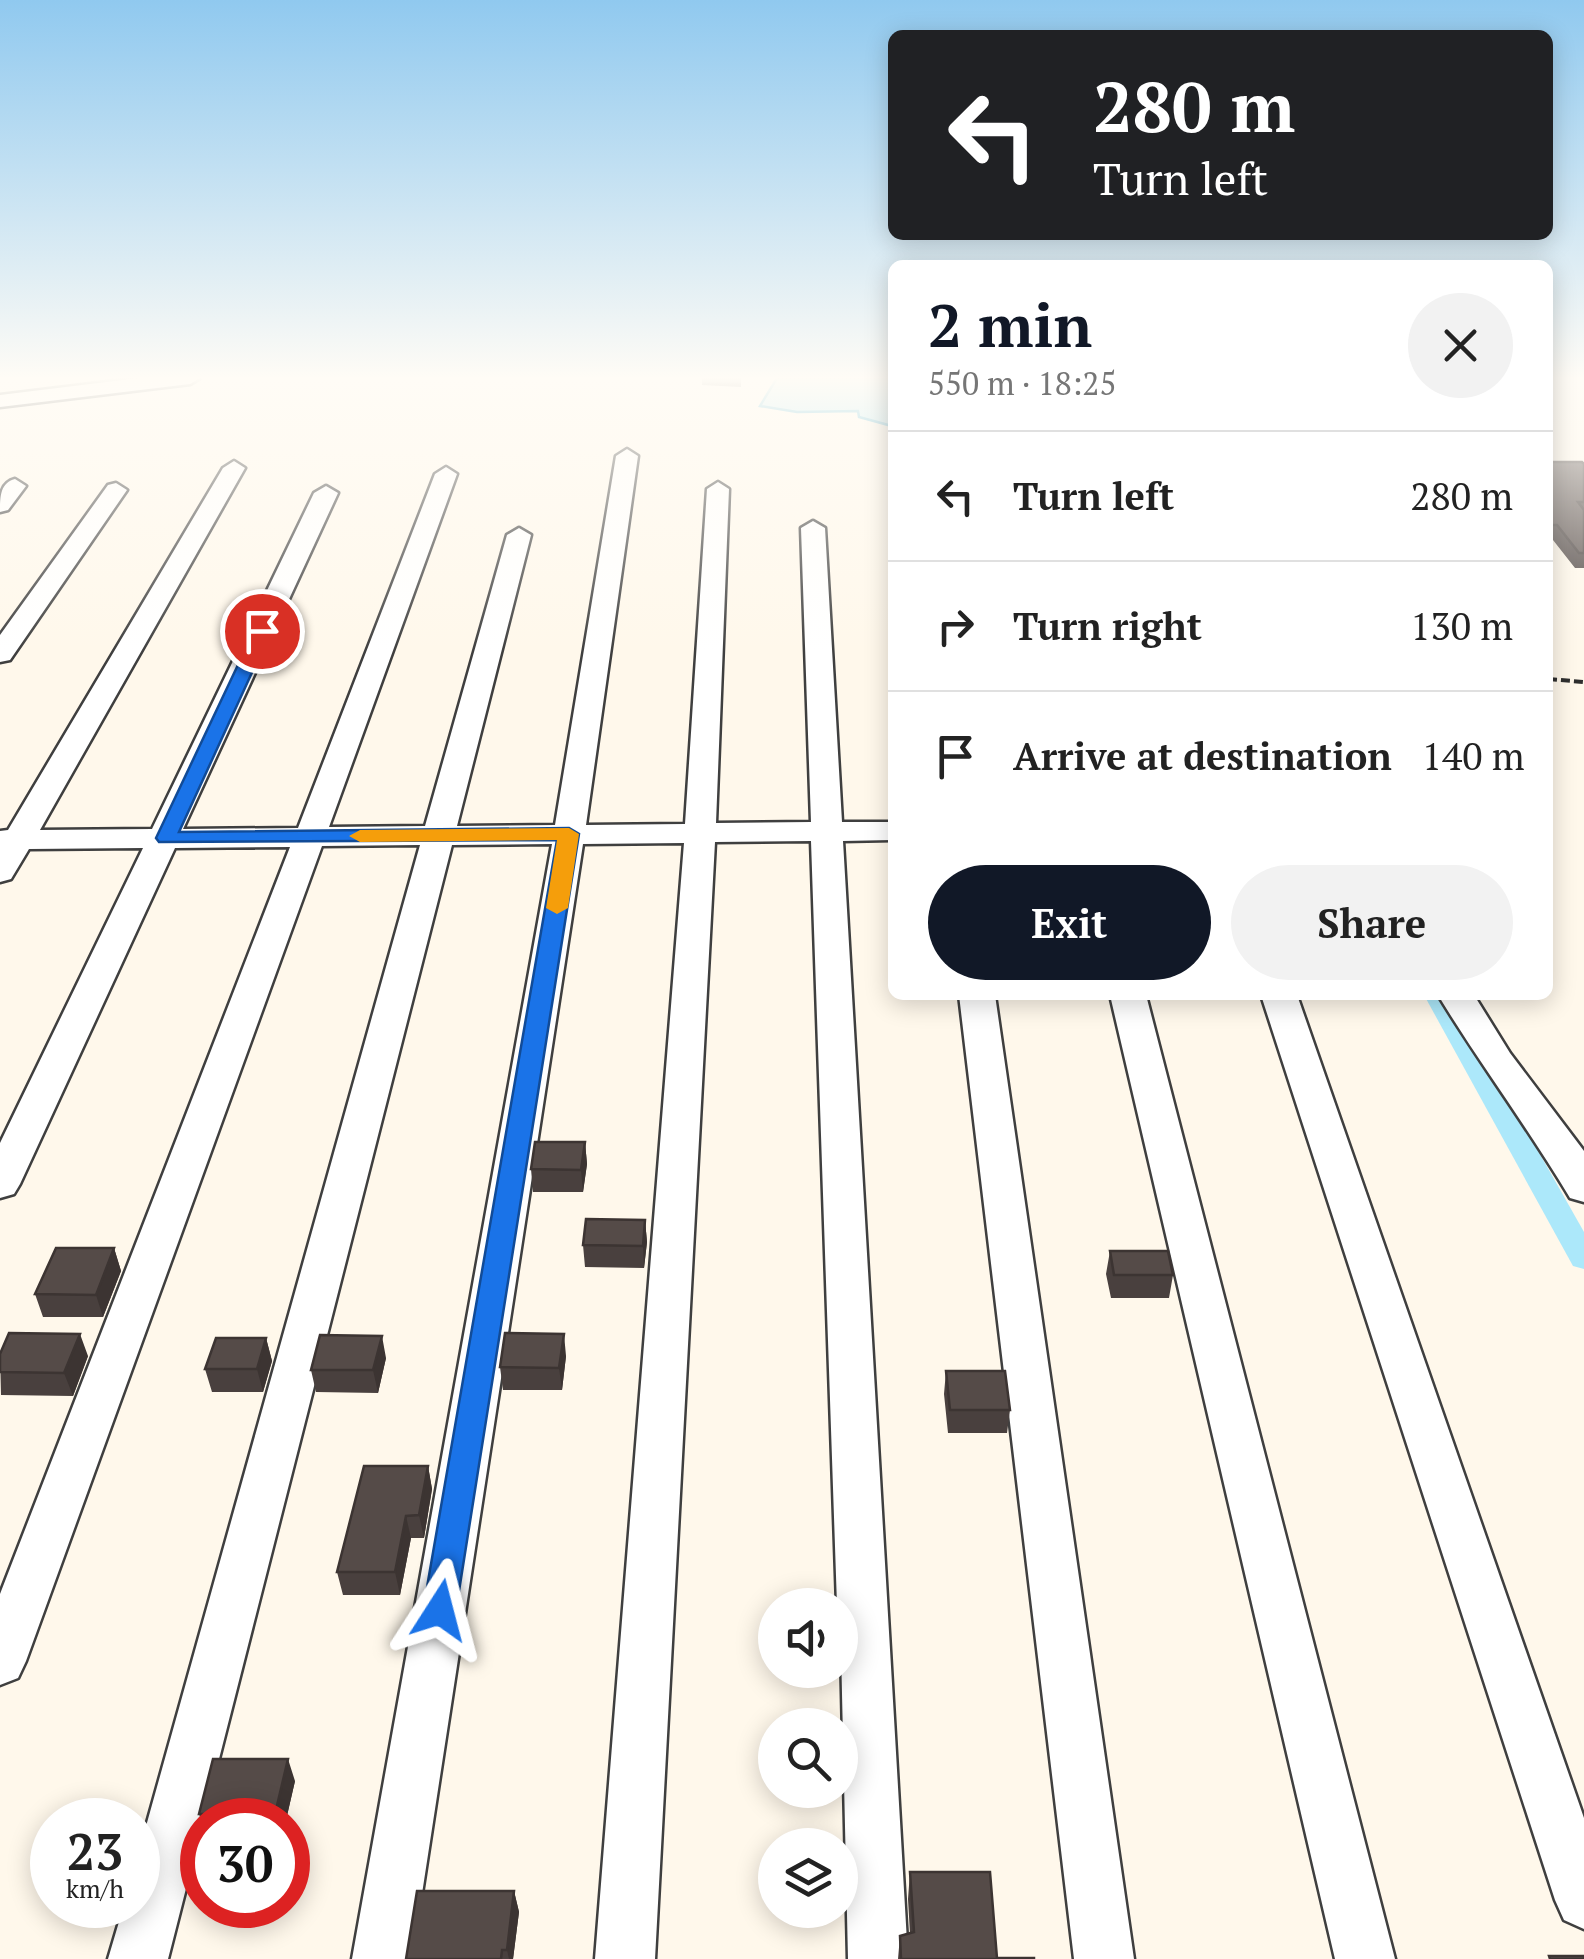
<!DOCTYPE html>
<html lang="en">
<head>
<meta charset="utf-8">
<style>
	body { margin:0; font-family:"PT Serif",serif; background:#f2f2f2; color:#222; height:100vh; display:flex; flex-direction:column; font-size:38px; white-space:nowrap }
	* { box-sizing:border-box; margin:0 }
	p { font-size:32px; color:#767676 }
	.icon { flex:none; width:55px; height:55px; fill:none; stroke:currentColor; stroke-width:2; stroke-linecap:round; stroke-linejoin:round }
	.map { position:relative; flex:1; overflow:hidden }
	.details { position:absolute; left:888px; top:260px; width:665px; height:740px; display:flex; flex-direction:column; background:#fff; border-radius:15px; box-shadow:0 5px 25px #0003 }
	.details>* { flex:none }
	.guide { position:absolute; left:888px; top:30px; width:665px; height:210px; border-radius:15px; box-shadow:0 5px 25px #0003; background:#202124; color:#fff; overflow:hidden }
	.controls { position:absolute; left:758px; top:1588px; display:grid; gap:20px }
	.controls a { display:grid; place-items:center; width:100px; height:100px; border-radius:50%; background:#fff; box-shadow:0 5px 25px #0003; font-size:50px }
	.speed { position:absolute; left:30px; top:1798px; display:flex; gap:20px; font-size:50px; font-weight:700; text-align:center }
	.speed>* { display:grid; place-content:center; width:130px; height:130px; border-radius:50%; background:#fff; box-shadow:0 5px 25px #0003; line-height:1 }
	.speed small { font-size:25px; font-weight:400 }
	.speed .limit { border:15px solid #d22; background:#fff; color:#111 }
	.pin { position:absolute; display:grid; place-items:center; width:85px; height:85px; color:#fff; margin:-42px; border:5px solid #fff; border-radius:50%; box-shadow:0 2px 10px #0007 }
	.me { position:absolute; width:110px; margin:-55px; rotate:9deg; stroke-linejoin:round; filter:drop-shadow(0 0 8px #0008) }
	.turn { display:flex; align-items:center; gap:35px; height:210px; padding:0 40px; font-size:45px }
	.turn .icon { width:130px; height:130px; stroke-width:2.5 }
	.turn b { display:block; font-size:70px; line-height:85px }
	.round { display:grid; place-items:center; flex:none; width:105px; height:105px; border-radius:52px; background:#f2f2f2 }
	.head { display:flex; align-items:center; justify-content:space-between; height:170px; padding:0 40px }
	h1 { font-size:60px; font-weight:700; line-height:75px; color:#111827 }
	.button { display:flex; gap:20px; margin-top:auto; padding:20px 40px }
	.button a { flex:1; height:115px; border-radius:60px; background:#111827; color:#fff; font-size:40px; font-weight:700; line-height:115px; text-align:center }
	.button a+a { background:#f2f2f2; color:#222 }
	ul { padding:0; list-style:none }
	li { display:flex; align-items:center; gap:30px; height:130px; padding:0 40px; border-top:2px solid #e0e0e0 }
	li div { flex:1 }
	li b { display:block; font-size:38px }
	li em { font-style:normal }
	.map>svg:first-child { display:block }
	.water { fill:#ace8fa; stroke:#2faad5; stroke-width:2.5 }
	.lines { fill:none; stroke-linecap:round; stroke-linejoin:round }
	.canal { fill:#ace8fa; fill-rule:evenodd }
	.minor-casing { stroke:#3f3f3f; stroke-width:5 }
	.path { stroke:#2e2e2e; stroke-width:4; stroke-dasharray:9 4; stroke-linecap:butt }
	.minor { fill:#fff; fill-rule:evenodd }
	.wall { fill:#49403e }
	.shaded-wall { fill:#3c3432 }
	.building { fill:#554b48; stroke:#3c3432; stroke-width:2.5 }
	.route { fill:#1a73e8; stroke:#114b97; stroke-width:2.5 }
	.slow { fill:#f59e0b }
</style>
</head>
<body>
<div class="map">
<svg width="1584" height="1959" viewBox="0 0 1584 1959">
	<rect width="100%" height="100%" fill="#fff8eb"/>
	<path class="water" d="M777,378H892V426L859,417L858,411L797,412L760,406Z"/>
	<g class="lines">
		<path class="canal" d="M1424,995H1450L1584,1232V1269L1573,1266Z"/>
		<defs>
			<path id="minor" d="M139,378H200L190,384L0,407V395Z
				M627,449L638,456L586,825L685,824L707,489L718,482L729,489L716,823L811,822L801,528L813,521L825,528L842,822H892V840L843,841L908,1959H848L840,1605H837L811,841L715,842L655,1959H595L684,843L583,844L412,1959H352L552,844L452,845L168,1959H108L124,1905H138V1855L420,845L322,846L26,1661L18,1678L0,1685V1594L290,847L175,848L20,1184L14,1194L0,1198V1143L143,848L29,849L11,879L0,882V831L8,830L223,468L234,461L245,468L40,830L152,829L314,493L326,486L338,493L183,829L298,828L435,474L446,467L457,474L329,827L425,826L507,535L519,528L531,535L457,826L555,825L616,456Z
				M15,479L26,486L8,510L0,512C0,497 0,483 15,479Z
				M116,483L127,490L10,660L0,662V635L108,485Z
				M959,995H995L1134,1959H1074Z
				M1110,995H1146L1395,1959H1335Z
				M1261,995H1297L1584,1818V1929L1564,1920L1555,1900Z
				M1438,995H1474L1510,1053L1584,1151V1202L1570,1198C1529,1129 1480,1064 1438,995Z"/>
		</defs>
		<use href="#minor" class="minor-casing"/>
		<path class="path" d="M1548,679L1584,682"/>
		<use href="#minor" class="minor"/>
	</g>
	<path class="wall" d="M702,378H741V387L702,385Z
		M1548,462L1584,464V568H1575L1553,540H1548Z
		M585,1142L587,1164L583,1192H533L531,1169Z
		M645,1220L647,1242L644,1268L585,1267L583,1245Z
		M114,1248L121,1271L103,1317H43L35,1294Z
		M1110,1251L1173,1275L1169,1298H1111L1106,1274Z
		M266,1338L272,1361L263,1392H212L205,1369Z
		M0,1354L88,1356L73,1396L1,1395Z
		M566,1356L562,1390H503L500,1367Z
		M386,1358L378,1393L316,1392L311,1370Z
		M946,1371L1010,1410L1007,1433H948L944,1394Z
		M428,1466L432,1489L424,1538H411L400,1595H343L337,1572Z
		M295,1781L286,1820H202V1823L199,1814Z
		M910,1872L997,1958L1034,1959H898L900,1936L910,1934L908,1899Z
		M514,1891L519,1912L513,1959H406Z"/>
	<path class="shaded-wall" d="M585,1142L587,1164L583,1192L581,1170Z
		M645,1220L647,1242L644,1268L643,1246Z
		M114,1248L121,1271L103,1317L96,1295Z
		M80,1334L88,1356L73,1396L64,1373Z
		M564,1334L566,1356L562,1390L559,1368Z
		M382,1336L386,1358L378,1393L373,1370Z
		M266,1338L272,1361L263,1392L257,1369Z
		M428,1466L432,1489L424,1538L419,1515Z
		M406,1516L411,1538L400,1595L395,1572Z
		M288,1759L295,1781L286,1820H277L275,1814Z
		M514,1891L519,1912L513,1959H509L507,1950Z"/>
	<path class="building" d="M1548,462H1582L1584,464V502H1578L1584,510V553H1579L1557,525H1549L1548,523Z
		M535,1142H585L581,1170L531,1169Z
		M586,1219L645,1220L643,1246L583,1245Z
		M56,1248H114L96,1295L35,1294Z
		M1110,1251H1168L1173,1275H1114Z
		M9,1333L80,1334L64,1373L0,1372V1354Z
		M505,1333L564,1334L559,1368L500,1367Z
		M320,1335L382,1336L373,1370H311Z
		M216,1338H266L257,1369H205Z
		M946,1371H1005L1010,1410H950Z
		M364,1466H428L419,1515L406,1516L395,1572H337Z
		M213,1759H288L275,1814H199Z
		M910,1872H990L997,1958H1034V1959H901L900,1936L914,1932Z
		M417,1891H514L507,1950H502L501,1959H406Z
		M1549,1956H1584V1959H1550Z"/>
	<linearGradient id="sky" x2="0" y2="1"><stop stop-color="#90c9ef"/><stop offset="0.58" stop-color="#fffcf6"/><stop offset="1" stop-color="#fffcf6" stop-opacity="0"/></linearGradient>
	<rect width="1584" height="652" fill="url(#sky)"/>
	<path class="route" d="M262,626L271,631L179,832L569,828L579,834L456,1610L451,1620L440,1625L428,1620L423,1610L557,840L159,842L156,838L254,631Z"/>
	<path class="slow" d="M569,828L579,834L568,908L557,914L546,908L557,840L360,842L349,836L360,830Z"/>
</svg>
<div class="controls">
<a><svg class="icon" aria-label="sound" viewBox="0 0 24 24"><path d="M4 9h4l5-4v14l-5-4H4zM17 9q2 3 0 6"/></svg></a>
<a><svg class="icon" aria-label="search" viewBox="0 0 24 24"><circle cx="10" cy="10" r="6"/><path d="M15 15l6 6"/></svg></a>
<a><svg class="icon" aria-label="layers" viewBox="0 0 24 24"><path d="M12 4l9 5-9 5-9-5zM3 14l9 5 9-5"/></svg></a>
</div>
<div class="speed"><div>23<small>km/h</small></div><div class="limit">30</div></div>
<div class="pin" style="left:262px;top:631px;background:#d93025"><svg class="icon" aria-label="arrive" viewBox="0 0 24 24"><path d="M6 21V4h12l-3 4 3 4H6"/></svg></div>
<svg class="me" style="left:440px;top:1610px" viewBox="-20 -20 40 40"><path d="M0-17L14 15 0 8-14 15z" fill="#1a73e8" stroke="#fff" stroke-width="4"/></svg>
<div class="guide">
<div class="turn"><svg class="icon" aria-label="left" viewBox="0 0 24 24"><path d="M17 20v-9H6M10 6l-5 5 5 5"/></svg><div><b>280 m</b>Turn left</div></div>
</div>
<section class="details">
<div class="head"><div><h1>2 min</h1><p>550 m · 18:25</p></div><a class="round"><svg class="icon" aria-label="close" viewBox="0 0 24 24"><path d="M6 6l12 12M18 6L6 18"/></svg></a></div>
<ul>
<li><svg class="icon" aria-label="left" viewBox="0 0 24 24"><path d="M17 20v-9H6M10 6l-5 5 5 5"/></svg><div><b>Turn left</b></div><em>280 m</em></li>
<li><svg class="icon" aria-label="right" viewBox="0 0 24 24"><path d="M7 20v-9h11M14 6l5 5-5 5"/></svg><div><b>Turn right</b></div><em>130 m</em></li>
<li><svg class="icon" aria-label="arrive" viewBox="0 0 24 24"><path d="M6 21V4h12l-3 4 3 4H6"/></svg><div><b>Arrive at destination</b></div><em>140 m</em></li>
</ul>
<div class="button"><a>Exit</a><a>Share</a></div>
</section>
</div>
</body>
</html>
